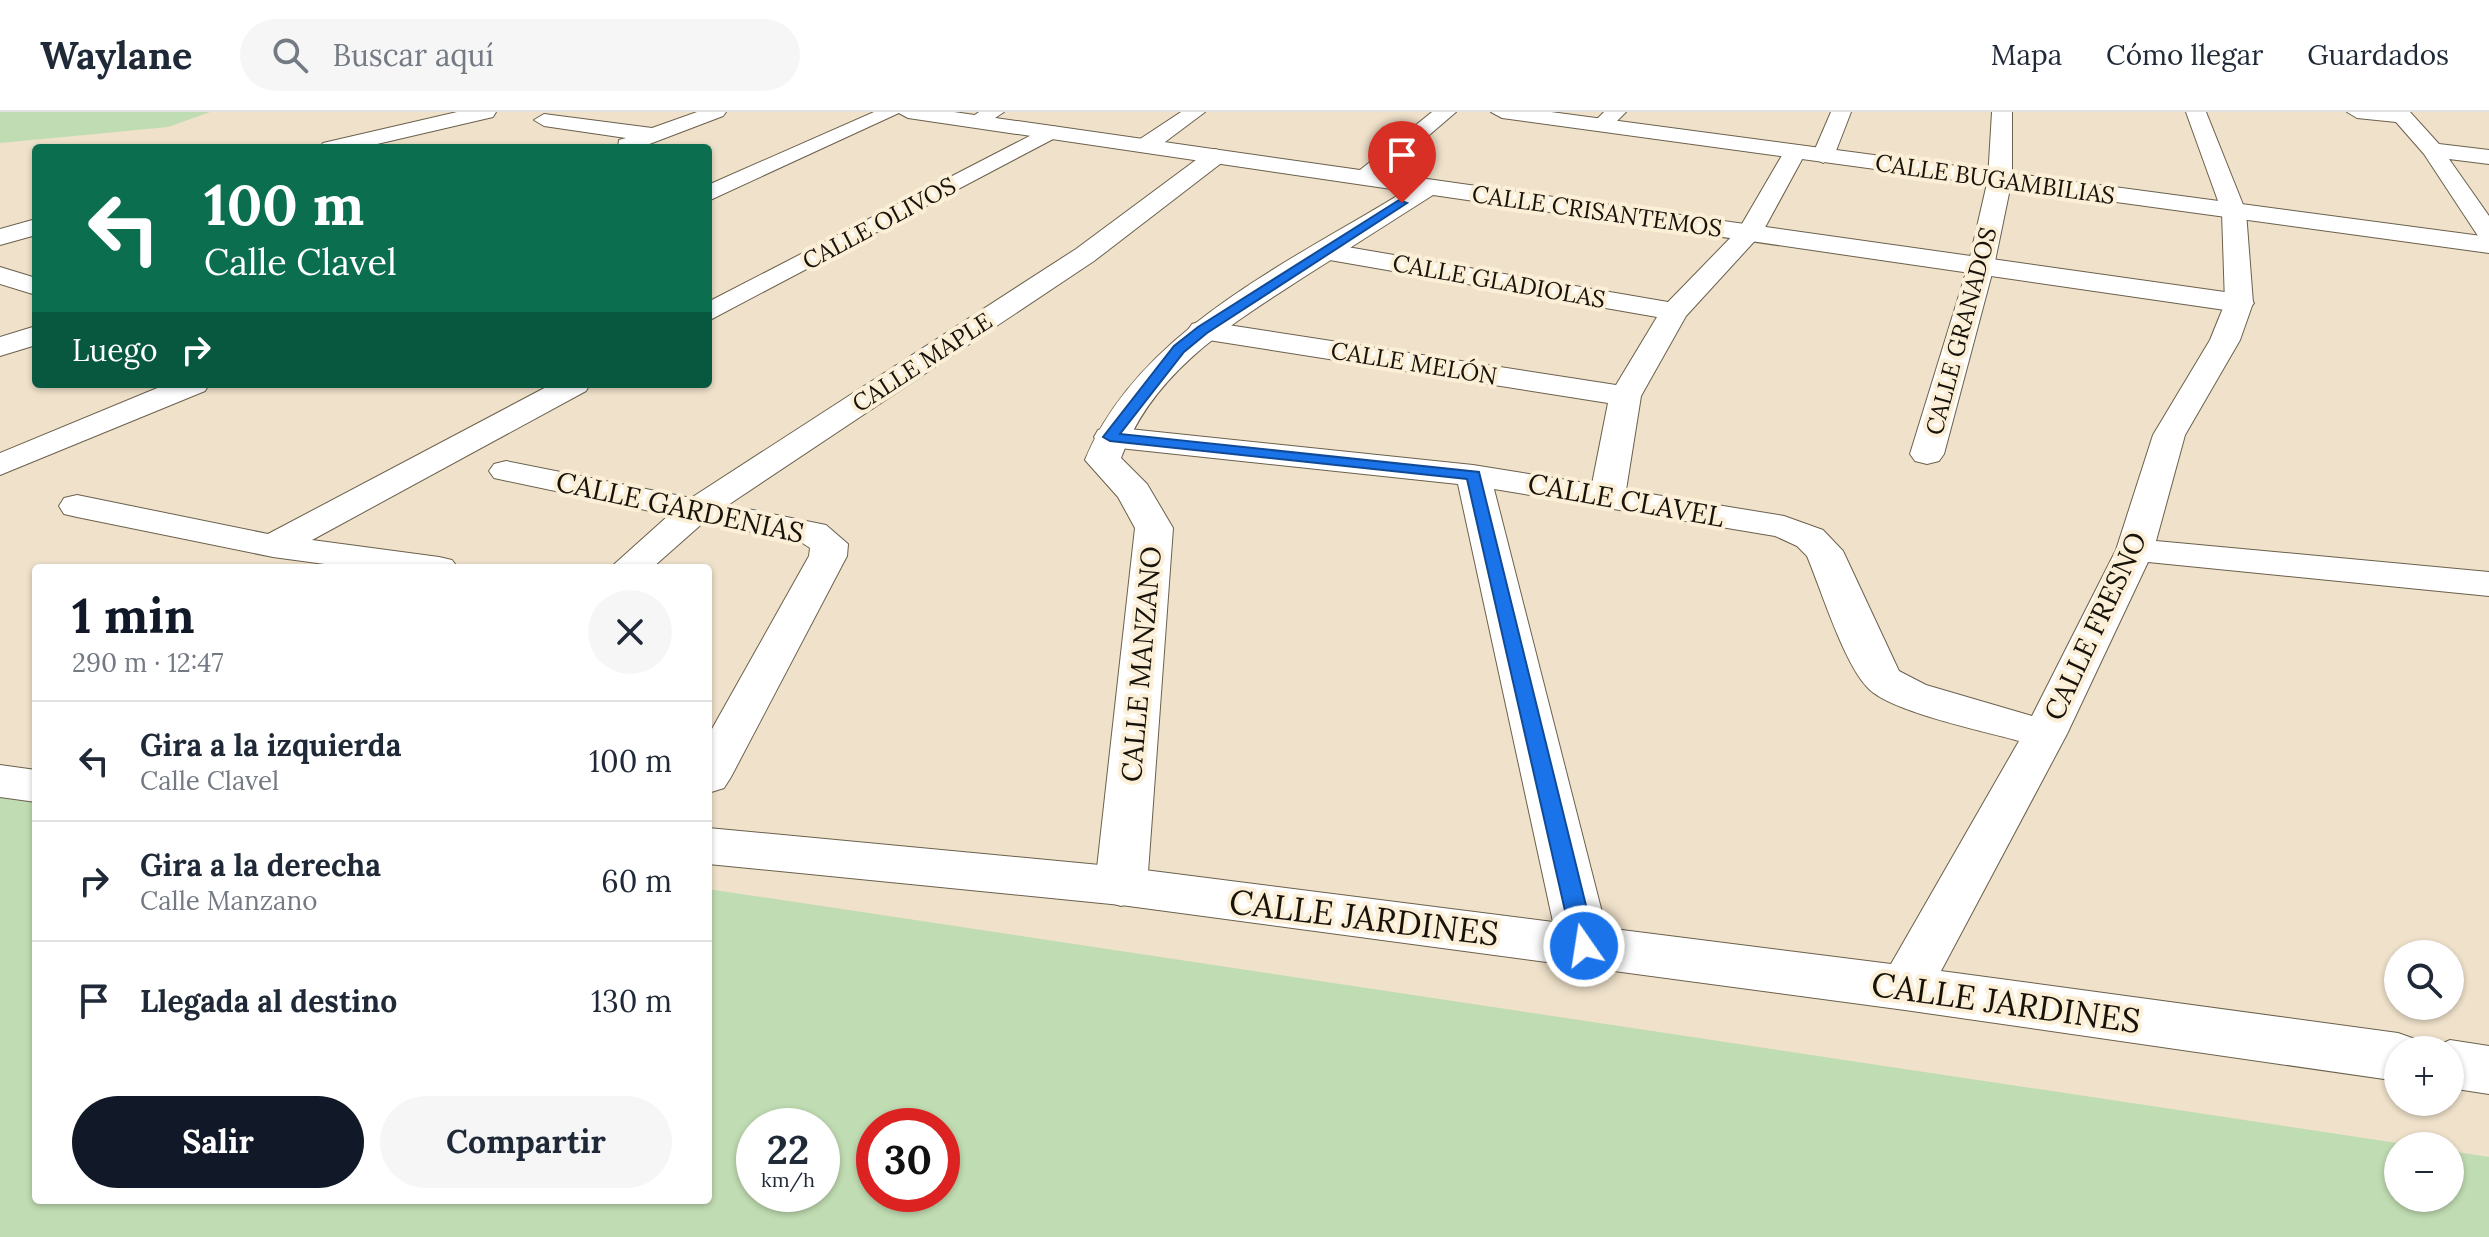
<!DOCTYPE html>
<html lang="es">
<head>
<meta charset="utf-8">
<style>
	body { margin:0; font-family:Lora,serif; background:#f6f6f7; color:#1f2937; height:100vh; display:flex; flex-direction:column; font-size:30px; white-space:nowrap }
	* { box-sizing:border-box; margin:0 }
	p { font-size:26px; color:#747a83 }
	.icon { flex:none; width:44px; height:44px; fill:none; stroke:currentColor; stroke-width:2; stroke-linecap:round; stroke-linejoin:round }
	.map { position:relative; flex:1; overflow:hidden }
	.sheet { position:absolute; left:32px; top:452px; width:680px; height:640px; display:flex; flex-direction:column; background:#fff; border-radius:8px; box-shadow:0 2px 6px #0004 }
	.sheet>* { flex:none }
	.top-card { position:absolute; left:32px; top:32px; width:680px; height:244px; border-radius:8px; box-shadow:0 2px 6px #0004; background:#0b6e4f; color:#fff; overflow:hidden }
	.fabs { position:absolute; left:2384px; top:828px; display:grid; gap:16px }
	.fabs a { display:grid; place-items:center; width:80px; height:80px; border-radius:50%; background:#fff; box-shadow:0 2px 6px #0004; font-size:40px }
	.speed { position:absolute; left:736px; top:996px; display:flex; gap:16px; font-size:40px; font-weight:700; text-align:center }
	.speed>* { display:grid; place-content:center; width:104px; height:104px; border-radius:50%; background:#fff; box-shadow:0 2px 6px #0004; line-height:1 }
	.speed small { font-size:20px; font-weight:400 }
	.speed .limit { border:12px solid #d22; background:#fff; color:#111 }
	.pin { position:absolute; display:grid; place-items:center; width:68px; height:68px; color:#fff; margin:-82px -34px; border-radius:50% 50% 50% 0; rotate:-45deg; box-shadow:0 0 8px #0007 }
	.pin .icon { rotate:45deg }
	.me { position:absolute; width:88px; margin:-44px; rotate:347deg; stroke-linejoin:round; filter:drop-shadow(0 0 6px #0008) }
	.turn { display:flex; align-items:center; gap:28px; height:168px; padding:0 40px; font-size:36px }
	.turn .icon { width:104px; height:104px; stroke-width:2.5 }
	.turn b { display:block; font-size:56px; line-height:68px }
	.then { display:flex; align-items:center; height:76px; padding:0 40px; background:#0003; gap:16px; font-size:30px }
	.round { display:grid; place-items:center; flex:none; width:84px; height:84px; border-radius:42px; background:#f6f6f7 }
	.head { display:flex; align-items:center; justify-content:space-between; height:136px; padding:0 40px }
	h1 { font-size:48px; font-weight:700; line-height:60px; color:#111827 }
	.cta { display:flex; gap:16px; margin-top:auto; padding:16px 40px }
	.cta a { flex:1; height:92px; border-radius:48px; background:#111827; color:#fff; font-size:32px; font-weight:700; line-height:92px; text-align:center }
	.cta a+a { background:#f6f6f7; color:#1f2937 }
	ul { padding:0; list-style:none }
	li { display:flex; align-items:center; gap:24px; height:120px; padding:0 40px; border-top:2px solid #e0e1e3 }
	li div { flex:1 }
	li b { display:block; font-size:30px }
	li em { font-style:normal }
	header { display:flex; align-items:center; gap:48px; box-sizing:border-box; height:112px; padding:0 40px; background:#fff; border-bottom:2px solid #e0e1e3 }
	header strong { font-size:38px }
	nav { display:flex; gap:44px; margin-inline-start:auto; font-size:28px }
	.search { width:560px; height:72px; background:#f6f6f7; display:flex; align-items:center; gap:20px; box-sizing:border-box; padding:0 28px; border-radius:44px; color:#747a83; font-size:30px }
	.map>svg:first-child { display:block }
	.green { fill:#c0dcb2; fill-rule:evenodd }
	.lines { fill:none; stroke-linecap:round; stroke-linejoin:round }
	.street-casing { stroke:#6b604c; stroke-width:2 }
	.secondary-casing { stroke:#6b604c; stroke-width:2 }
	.street { fill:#fff; fill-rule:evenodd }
	.secondary { fill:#fff; fill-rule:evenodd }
	.route { fill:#1a73e8; stroke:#114b97; stroke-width:2 }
	.labels { text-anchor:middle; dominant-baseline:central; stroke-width:8; stroke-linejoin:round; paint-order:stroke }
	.far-street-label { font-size:24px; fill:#17120a; stroke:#fcefd7 }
	.street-label { font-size:28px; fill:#17120a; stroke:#fcefd7 }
	.near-street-label { font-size:34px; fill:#17120a; stroke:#fcefd7 }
</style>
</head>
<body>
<header>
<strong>Waylane</strong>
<div class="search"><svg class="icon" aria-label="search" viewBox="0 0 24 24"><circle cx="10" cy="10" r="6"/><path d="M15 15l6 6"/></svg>Buscar aquí</div>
<nav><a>Mapa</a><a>Cómo llegar</a><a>Guardados</a></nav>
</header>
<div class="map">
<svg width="2489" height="1125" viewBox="0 0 2489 1125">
	<rect width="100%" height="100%" fill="#efe1ca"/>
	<path class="green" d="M0,0H210L168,15L0,31Z
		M0,671L36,676V1088H708V777L2417,1034H2398V1086H2450V1039L2489,1045V1125H0ZM754,1014H822V1082H754ZM874,1014H942V1082H874Z"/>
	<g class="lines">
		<defs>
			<path id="street" d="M697,0H726L723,4L639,36H618L619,28L626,26L544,14L534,8L544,2L652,16Z
				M874,0H901L708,89V73Z
				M979,0H1004L983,14H969L965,10Z
				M1181,0H1205L1153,39H1137L1134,34L1137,29Z
				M1604,0H1626L1608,18H1594L1590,14Z
				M1831,0H1851L1834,44L1823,51L1812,44Z
				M1992,0H2012V67L1994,154L1944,342L1939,349L1927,352L1915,349L1910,342L1968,154L1988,67Z
				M2186,0H2206L2246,100L2253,191L2240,228L2185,323L2156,429L2489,460V484L2148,450L2067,622L1941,859L2398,921L2418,928L2423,938H2398V969L1905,898L1121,793L708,752V716L1121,755L1553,810L1458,372L1110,335L1098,332L1094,325L1098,318L1110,315L1473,353L1592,372L1608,291L1202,227L1192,224L1188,218L1192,212L1202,209L1616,273L1657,205L1324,147L1311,139L1324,131L1668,190L1739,117L1784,40L1795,33L1806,40L1762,121L1686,204L1641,284L1626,378L1784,404L1823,418L1843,439L1899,559L1926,573L2032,604L2116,438L2153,323L2210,228L2225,191L2222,100ZM1494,377L1775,424L1797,434L1807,444C1821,477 1844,553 1869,577C1892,600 1984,619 2019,629L1891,852L1606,816Z
				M2347,0H2410L2439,32L2489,38V52L2449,47L2489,104V130L2480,127L2424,42L2396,10L2357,6Z
				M1049,14L1057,15L1060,20L1057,25L708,209V190Z
				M1216,37L1227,44L1224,49L1094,149L728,393L826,413L848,432L847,444L731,665L724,676L708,681V624L809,444L810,436L801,430L704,410L652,456H610L669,403L494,366L489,359L494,352L506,349L691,386L1076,137L1208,39Z
				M0,155L36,166V183L0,172Z
				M36,214V233L0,244V225Z
				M167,272H209L205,279L0,363V341Z
				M552,272H590L586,279L312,428L439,445L452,448L458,456H354L273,445L77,405L64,402L59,394L64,386L77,383L268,422Z
				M0,653L36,658V690L0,685Z
				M2450,928L2489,934V982L2450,976V938H2428Z"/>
			<path id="secondary" d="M457,0H496L493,5L360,36H319L323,31Z
				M897,0H954L1360,58L1432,0H1456L1385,61L2239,182L2249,185L2254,191L2249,197L2239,200L1433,83C1390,110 1347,138 1304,165C1230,213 1153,259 1121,346L1147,372L1173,416L1147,774L1140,788L1121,794L1102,788L1095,774L1135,416L1118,385L1085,348C1138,218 1292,149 1405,79L908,6Z
				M1491,0H1551L2489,125V141L1502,6Z
				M36,107V123L0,133V117Z"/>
		</defs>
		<use href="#street" class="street-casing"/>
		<use href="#secondary" class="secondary-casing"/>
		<use href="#street" class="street"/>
		<use href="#secondary" class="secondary"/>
	</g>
	<path class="route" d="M1399,88L1407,91L1207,221L1184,240L1120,322L1479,360L1596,834L1592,840H1576L1573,834L1467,367L1110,329L1103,325L1174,234L1198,215Z"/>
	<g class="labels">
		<g class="far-street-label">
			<text transform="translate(1995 67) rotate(8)">CALLE BUGAMBILIAS</text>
			<text transform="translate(1597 99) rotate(8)">CALLE CRISANTEMOS</text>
			<text transform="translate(879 111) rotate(-28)">CALLE OLIVOS</text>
			<text transform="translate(1499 169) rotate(10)">CALLE GLADIOLAS</text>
			<text transform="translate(1961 219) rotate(-75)">CALLE GRANADOS</text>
			<text transform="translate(922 250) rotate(-33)">CALLE MAPLE</text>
			<text transform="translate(1414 251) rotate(9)">CALLE MELÓN</text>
		</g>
		<g class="street-label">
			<text transform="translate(1626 388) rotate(10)">CALLE CLAVEL</text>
			<text transform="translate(680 395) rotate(12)">CALLE GARDENIAS</text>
			<text transform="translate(2095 514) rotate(-65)">CALLE FRESNO</text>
			<text transform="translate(1141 552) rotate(-85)">CALLE MANZANO</text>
		</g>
		<g class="near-street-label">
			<text transform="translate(1364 805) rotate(7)">CALLE JARDINES</text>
			<text transform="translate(2006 890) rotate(8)">CALLE JARDINES</text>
		</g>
	</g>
</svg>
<div class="fabs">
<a><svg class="icon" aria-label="search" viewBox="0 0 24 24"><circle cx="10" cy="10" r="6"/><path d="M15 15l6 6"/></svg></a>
<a>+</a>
<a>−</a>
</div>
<div class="speed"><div>22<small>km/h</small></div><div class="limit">30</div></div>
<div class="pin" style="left:1402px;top:91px;background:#d93025"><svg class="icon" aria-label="arrive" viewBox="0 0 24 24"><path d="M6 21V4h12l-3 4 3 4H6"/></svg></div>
<svg class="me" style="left:1584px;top:834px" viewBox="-20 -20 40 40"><circle r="17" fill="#1a73e8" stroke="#fff" stroke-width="3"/><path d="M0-11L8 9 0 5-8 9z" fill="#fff"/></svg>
<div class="top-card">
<div class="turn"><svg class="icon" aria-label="left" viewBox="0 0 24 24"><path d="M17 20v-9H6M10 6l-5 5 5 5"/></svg><div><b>100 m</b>Calle Clavel</div></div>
<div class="then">Luego<svg class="icon" aria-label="right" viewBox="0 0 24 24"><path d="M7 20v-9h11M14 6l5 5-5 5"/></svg></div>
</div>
<section class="sheet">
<div class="head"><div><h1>1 min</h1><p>290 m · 12:47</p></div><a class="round"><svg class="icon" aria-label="close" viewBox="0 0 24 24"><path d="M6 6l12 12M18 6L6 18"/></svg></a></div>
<ul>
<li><svg class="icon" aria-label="left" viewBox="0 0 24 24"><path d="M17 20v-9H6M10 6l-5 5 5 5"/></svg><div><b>Gira a la izquierda</b><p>Calle Clavel</p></div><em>100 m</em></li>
<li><svg class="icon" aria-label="right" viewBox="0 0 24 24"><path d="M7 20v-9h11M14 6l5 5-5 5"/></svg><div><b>Gira a la derecha</b><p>Calle Manzano</p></div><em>60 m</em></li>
<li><svg class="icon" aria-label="arrive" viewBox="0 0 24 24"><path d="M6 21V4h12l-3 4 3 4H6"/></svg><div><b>Llegada al destino</b></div><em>130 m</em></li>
</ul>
<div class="cta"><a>Salir</a><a>Compartir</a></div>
</section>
</div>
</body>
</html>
